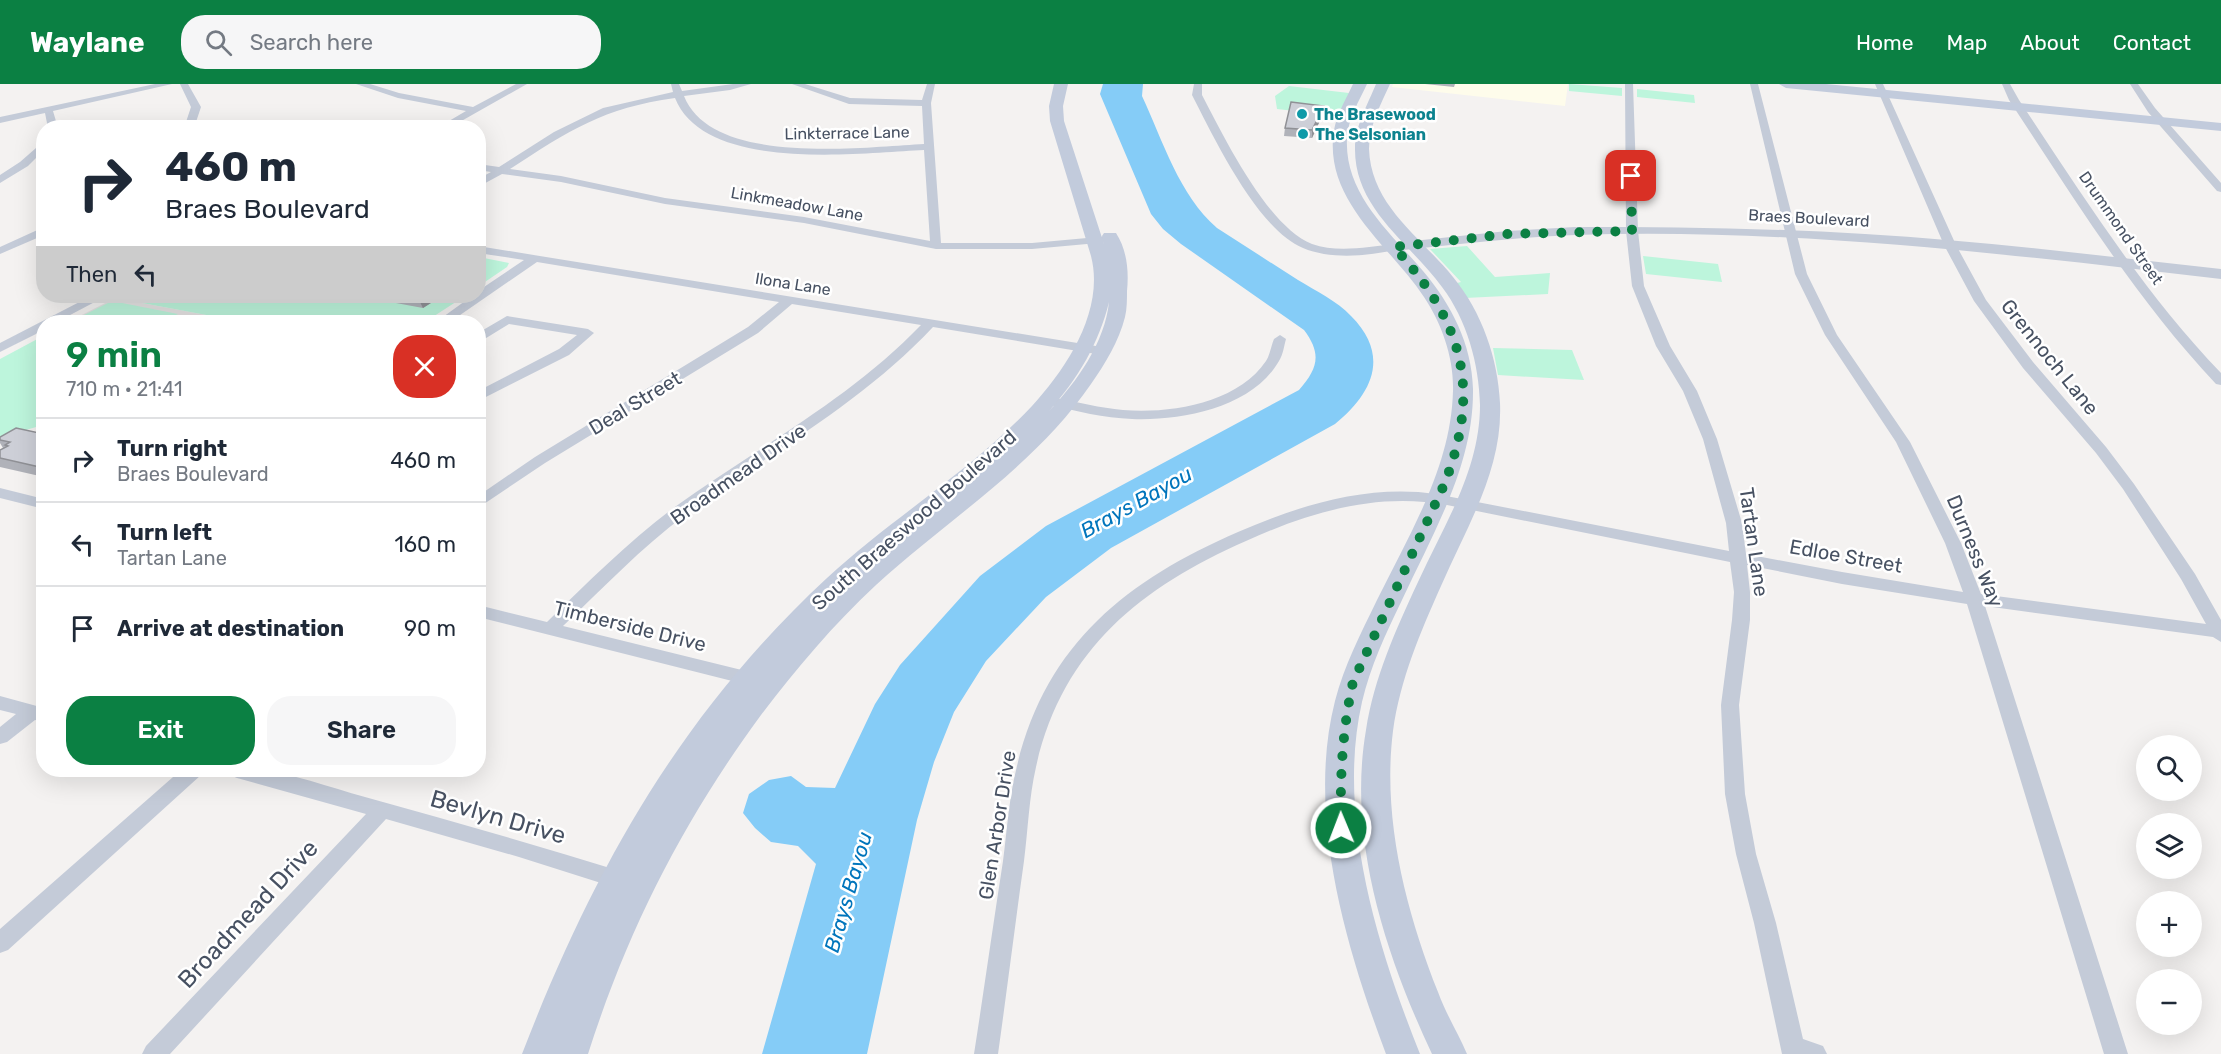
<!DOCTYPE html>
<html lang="en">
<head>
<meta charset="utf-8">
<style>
	body { margin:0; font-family:Rubik,sans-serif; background:#f6f6f7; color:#1f2937; height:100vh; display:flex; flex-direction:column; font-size:22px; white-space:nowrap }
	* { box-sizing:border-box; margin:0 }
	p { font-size:20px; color:#747a83 }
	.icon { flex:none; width:33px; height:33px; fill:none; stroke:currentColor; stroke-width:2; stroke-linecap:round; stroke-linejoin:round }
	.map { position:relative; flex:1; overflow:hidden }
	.side { position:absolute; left:36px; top:231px; width:450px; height:462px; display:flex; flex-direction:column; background:#fff; border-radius:24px; box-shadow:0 6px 24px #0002 }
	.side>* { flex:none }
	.guide { position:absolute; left:36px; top:36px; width:450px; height:183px; border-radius:24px; box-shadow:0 6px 24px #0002; background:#fff; color:#1f2937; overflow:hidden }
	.controls { position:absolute; left:2136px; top:651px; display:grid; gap:12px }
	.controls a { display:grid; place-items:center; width:66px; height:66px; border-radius:50%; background:#fff; box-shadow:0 6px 24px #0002; font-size:30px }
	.pin { position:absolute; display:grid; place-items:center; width:51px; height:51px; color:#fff; margin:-26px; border-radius:12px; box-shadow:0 3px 9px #0006 }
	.me { position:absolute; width:66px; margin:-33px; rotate:359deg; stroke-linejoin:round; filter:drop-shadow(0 0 4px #0008) }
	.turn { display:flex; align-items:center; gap:21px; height:126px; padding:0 30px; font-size:27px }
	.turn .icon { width:78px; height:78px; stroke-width:2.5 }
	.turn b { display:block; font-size:42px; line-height:51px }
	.then { display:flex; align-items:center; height:57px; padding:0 30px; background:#0003; gap:12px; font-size:22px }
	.round { display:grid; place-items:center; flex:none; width:63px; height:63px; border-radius:24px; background:#f6f6f7 }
	.overview { display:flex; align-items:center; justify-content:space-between; height:102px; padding:0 30px }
	h1 { font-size:36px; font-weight:600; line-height:45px; color:#0b8043 }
	.primary-button { display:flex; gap:12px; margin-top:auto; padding:12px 30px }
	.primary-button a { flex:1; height:69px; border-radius:24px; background:#0b8043; color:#fff; font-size:24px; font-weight:600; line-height:69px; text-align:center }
	.primary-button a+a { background:#f6f6f7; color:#1f2937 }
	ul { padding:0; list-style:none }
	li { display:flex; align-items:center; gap:18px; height:84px; padding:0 30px; border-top:2px solid #e0e1e3 }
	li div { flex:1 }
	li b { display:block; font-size:22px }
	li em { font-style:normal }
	header { display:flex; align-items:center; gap:36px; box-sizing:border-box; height:84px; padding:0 30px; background:#0b8043; color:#fff }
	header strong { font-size:28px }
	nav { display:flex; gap:33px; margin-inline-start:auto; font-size:21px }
	.search { width:420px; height:54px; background:#f6f6f7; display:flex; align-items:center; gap:15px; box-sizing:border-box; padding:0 21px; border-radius:24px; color:#747a83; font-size:22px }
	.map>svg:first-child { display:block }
	.commercial { fill:#fefceb }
	.education { fill:#e5e3e3 }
	.green { fill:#bdf5dc }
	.water { fill:#85ccf7 }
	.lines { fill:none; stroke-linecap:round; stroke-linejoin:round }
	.minor { fill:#c4cbd8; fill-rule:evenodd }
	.tertiary { fill:#c4cbd8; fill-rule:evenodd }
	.secondary { fill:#c2cbdc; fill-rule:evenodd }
	.wall { fill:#b0b2b9 }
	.shaded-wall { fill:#909196 }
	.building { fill:#cdcfd7; stroke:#909196; stroke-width:1.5 }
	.route { stroke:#0b8043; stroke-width:10; stroke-dasharray:0 18 }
	.culture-dot { fill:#0f9aa8; stroke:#fff; stroke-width:2 }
	.labels { text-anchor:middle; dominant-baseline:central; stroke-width:5; stroke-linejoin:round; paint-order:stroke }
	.far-culture-label { font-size:16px; font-weight:bold; fill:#0d838f; stroke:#fff; text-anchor:start }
	.far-street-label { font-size:16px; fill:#475162; stroke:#fff }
	.street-label { font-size:20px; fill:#475162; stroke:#fff }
	.water-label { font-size:21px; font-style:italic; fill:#0075bc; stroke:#fff }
	.near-street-label { font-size:24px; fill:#475162; stroke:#fff }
</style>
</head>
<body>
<header>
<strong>Waylane</strong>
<div class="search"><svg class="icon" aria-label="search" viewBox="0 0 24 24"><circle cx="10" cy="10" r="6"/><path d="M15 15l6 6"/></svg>Search here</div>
<nav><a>Home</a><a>Map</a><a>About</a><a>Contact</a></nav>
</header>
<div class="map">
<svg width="2221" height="970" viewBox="0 0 2221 970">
	<rect width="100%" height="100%" fill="#f4f2f1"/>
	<path class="commercial" d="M1393,0H1568L1565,22L1392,3Z"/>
	<path class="education" d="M115,214L244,238H68Z"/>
	<path class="green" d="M1569,0L1622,4V12L1569,7Z
		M1289,2L1349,9L1339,32L1277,25L1275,12Z
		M1637,5L1694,11L1695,19L1637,13Z
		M1467,162L1495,193L1550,189L1548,210L1465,214L1457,199L1461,198L1430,165Z
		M1643,172L1718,180L1722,198L1646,190Z
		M479,173L509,179L507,183L479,202Z
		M119,212H465L425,238H244L115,214Z
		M112,217L178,230L162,238H70Z
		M43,252V341L19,348L0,358V275Z
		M1493,264L1572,266L1584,296L1498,291Z"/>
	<path class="water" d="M1103,0H1143L1142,12C1163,57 1179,111 1217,144C1244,161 1271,179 1298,196C1316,207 1337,217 1351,232C1391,272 1372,310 1335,340L1111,464L1046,513L986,577L954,628L934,678L917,736L867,970H762L816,780L798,762L771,758L755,744L743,729L749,710L769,696L791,692L806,703L835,704L875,620L900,581L980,492L1046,442L1299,306C1318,284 1322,270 1304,246L1181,160L1163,145L1151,130L1100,10Z"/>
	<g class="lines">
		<path class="minor" d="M155,0H172L53,27L58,44H48L45,29L0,39V33Z
			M180,0H188L201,23L194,44H184L191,23Z
			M356,0H370L399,9L473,23L516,0H527L449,44H437L466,27L398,14Z
			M671,0H679L682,7L733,0H751L730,6L684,12C712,83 863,63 924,60L922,22L849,20L792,0H805L850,14L922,16L927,0H935L931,19L941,159H1032L1109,152L1115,155L1109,158L1032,165H936L804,139L665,120L561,98L502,90L478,103V95L491,88L478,86V80L499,83L554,48L603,24L673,8ZM675,14C705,89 859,69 924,66L930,157L804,133L665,114L561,92L510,85C570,46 603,24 675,14Z
			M1194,0H1202V11C1224,53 1267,142 1312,160C1337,169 1368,163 1394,160L1400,163L1398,165C1370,172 1331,176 1303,164C1258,146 1214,54 1192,11Z
			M1625,0H1633L1638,147L1644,202L1670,262L1697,307L1717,355L1742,439L1746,470L1842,488L1963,508L1945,459L1896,358L1825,251L1795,190L1750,0H1758L1807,190L1837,251L1910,358L1961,459L1981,510L2206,540L2181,495L2123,405L2096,369L2023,284L1974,217L1944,161L1875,0H1883L1956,161L1986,216L2033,278L2106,363L2134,400L2195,490L2221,536V558L2213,553L1985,522L2128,970H2104L1967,520L1842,500L1747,481L1750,508V536L1739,621L1745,710L1756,770L1776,839L1803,955L1823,962L1827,970H1782L1754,839L1736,770L1725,710L1721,621L1732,536L1734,508L1730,478L1447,421C1377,408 1310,428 1246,457C1141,503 1062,566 1036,683C1029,713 1028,746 1024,777C1015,841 1007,906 998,970H974C984,906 993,841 1003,777C1007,746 1009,713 1017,682C1046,560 1127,496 1238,448C1300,421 1368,400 1436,410L1729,467L1726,439L1703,355L1683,307L1656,262L1632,202L1626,147Z
			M2002,0H2010L2019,16C2082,110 2142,207 2221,289V301L2216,300C2135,214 2074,114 2009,16Z
			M2130,0H2138L2155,24L2221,99V108L2217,107L2148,28Z
			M44,57V66L28,82L0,99V91L20,78Z
			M44,143V151L0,170V163Z
			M478,162L1102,263L1109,267L1102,271L933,243C861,320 769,369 685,431C641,464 603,504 563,542L762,591L765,596L762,601L756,603L478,533V521L547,538C587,499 627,459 672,425C756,364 848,317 921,241L792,220L758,249L545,379L478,424V412L535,373L748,243L779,218L537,178L450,238H436L472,212H478V207L524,176L478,169Z
			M91,212H106L57,238H44V246L0,268V259Z
			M507,232L588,245L594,249L569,271L478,317V307L559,265L577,251L509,240L478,259V249Z
			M1280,251L1286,255C1284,262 1283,271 1279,277C1252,324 1181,337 1132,335C1104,334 1076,327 1050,321L1048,318L1055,314C1078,318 1100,324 1123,326C1170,330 1238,319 1266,277C1270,271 1271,262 1274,255Z
			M0,404L44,415V425L0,414Z
			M0,612L44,624V638L35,636L7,658L0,660V643L16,630L0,626Z
			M181,686H204L201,691L8,866L0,869V845Z
			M227,686C273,681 321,701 365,713C451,737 537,761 623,788L631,791L634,797L631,803L623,806L519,773L386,735L170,970H142L146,962L366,730L237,694L230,691Z"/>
		<path class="tertiary" d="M1575,143C1672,143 1768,144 1865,150C1984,157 2102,172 2221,185V195C2006,170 1791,144 1575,151C1514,153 1454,161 1394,167L1387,163L1394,159L1507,147Z"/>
		<path class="secondary" d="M1054,0H1068L1063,22L1064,37L1104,160L1102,152L1104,149H1116C1127,166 1129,187 1127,207C1127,215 1127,225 1125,233C1119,257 1105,280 1091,300C1034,383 948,435 876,501C833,541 796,585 761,631C683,737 628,845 588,970H522C593,786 681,629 827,494C893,433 971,387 1032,322C1067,284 1105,226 1091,172L1050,37L1049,22ZM1109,218C1105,258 1077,298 1049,327C1078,295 1099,259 1109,218Z
			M1353,0H1367C1359,17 1348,35 1347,54C1344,110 1390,148 1423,187C1451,220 1472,260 1473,305C1474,381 1433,449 1402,516C1386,549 1370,583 1362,618C1336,732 1378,865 1420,970H1386C1346,864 1306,730 1335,617C1344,582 1361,549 1377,516C1410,449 1451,383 1453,307C1454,274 1442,240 1424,213C1391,163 1328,120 1333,54C1334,35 1345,17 1353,0Z
			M1376,0H1390C1381,20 1369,42 1369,65C1371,122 1421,153 1453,193C1482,228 1498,275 1500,319C1503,386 1466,444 1441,502C1420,549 1400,596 1393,647C1382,735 1406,827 1438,908C1446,930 1458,949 1467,970H1432C1386,872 1347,756 1366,646C1374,594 1396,545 1418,498C1444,441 1480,386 1480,321C1479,280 1467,236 1442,203C1410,159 1354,125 1355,64C1355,42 1368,20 1376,0Z
			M1779,0H1826L2221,39V47L1786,4Z"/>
	</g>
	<path class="wall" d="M1425,0H1455L1454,3Z
		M1324,22L1323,30L1312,54L1284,52L1285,44Z
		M383,212H442L423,224L385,217Z
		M44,350V393L0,383V366L3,364L0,359V353Z"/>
	<path class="shaded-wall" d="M1324,22L1323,30L1312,54V46Z
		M417,212H442L423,224Z"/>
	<path class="building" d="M1291,18L1324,22L1312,46L1285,44Z
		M16,344L44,350V384L0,374V366L8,362L5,361L10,358L0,356V353Z"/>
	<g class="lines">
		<path class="route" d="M1341,744C1340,694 1342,647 1353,598L1444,401C1482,305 1463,238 1394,163L1508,150L1632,147L1631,92"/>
	</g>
	<g class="culture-dot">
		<circle cx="1302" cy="30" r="6"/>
		<circle cx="1303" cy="50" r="6"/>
	</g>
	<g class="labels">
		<g class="far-culture-label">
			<text x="1314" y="30">The Brasewood</text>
			<text x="1315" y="50">The Selsonian</text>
		</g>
		<g class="far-street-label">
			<text transform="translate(847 49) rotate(-1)">Linkterrace Lane</text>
			<text transform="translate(797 120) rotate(10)">Linkmeadow Lane</text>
			<text transform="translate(1809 134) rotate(3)">Braes Boulevard</text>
			<text transform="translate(2121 144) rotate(55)">Drummond Street</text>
			<text transform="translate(793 200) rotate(9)">Ilona Lane</text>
		</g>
		<g class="street-label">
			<text transform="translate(2050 273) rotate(51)">Grennoch Lane</text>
			<text transform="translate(635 319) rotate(-31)">Deal Street</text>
			<text transform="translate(738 390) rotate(-35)">Broadmead Drive</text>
			<text transform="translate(914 436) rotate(-41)">South Braeswood Boulevard</text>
			<text transform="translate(1754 458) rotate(82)">Tartan Lane</text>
			<text transform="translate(1975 467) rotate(68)">Durness Way</text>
			<text transform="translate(1846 472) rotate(10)">Edloe Street</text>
			<text transform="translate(630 542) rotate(14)">Timberside Drive</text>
			<text transform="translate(997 741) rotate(-81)">Glen Arbor Drive</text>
		</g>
		<g class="water-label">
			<text transform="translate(1136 418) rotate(-29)">Brays Bayou</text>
			<text transform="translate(848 808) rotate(-74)">Brays Bayou</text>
		</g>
		<g class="near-street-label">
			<text transform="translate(498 733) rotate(16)">Bevlyn Drive</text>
			<text transform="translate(248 830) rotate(-47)">Broadmead Drive</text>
		</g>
	</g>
</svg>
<div class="controls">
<a><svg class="icon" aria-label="search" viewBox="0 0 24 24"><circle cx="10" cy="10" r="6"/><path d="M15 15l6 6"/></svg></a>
<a><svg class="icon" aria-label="layers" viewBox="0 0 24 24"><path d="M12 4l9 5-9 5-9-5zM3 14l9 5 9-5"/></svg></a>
<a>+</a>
<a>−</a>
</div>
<div class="pin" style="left:1631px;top:92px;background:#d93025"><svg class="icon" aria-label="arrive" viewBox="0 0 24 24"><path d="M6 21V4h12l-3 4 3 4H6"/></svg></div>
<svg class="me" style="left:1341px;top:744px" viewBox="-20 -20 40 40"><circle r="17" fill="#0b8043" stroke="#fff" stroke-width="3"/><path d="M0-11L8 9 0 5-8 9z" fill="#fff"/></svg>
<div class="guide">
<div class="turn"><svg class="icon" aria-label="right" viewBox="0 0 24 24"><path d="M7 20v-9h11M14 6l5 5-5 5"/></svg><div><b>460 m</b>Braes Boulevard</div></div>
<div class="then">Then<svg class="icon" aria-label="left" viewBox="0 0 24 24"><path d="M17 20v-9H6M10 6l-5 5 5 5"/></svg></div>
</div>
<section class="side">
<div class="overview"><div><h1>9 min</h1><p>710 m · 21:41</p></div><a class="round" style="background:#d93025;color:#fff"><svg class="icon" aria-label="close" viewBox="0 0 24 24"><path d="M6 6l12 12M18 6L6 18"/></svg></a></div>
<ul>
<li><svg class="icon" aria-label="right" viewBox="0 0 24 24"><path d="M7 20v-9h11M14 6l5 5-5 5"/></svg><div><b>Turn right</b><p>Braes Boulevard</p></div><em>460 m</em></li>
<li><svg class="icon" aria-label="left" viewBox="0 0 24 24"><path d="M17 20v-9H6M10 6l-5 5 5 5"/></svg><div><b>Turn left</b><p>Tartan Lane</p></div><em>160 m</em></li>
<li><svg class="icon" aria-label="arrive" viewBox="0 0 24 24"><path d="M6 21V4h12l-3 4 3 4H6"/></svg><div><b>Arrive at destination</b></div><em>90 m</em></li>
</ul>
<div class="primary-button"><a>Exit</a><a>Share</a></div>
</section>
</div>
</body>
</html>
